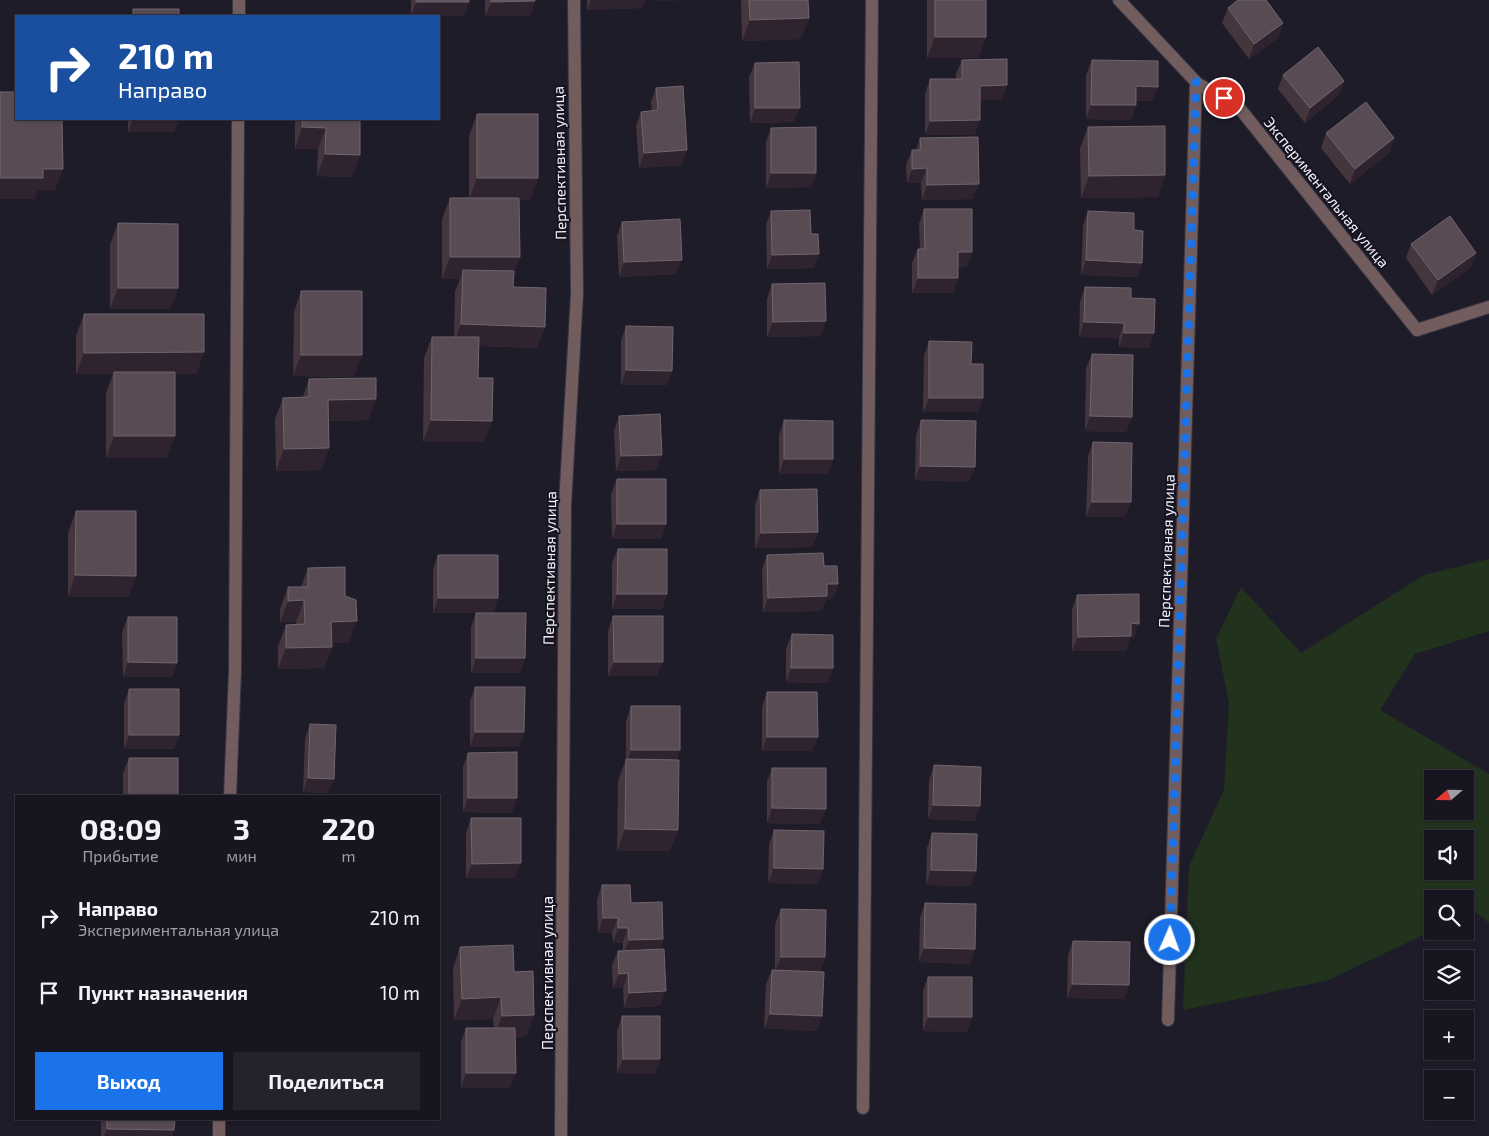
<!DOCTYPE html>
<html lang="ru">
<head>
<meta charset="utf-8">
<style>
	body { margin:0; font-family:"Exo 2",sans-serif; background:#24222d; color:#f1f3f6; height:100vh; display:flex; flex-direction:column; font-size:19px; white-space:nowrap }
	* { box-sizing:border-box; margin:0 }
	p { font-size:16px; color:#9e9fa5 }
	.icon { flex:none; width:28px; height:28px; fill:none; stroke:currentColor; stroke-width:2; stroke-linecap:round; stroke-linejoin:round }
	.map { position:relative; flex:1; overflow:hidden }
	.details { position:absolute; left:15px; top:795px; width:425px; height:325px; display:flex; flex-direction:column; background:#171520; border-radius:0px; box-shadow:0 1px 4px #0004,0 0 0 1px #36343e }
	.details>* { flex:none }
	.hud { position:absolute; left:15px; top:15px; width:425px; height:105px; border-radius:0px; box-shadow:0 1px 4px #0004,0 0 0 1px #36343e; background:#1a4fa0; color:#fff; overflow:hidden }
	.needle { width:32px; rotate:250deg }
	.tools { position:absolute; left:1424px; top:770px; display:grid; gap:10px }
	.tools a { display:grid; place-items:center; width:50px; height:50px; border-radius:0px; background:#171520; box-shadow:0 1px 4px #0004,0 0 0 1px #36343e; font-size:25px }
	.pin { position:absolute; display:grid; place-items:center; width:42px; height:42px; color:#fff; margin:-21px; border:2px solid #fff; border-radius:50%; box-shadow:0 1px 5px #0007 }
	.me { position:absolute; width:55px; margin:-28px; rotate:2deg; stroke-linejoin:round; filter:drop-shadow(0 0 4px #0008) }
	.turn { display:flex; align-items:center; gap:18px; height:105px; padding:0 20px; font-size:22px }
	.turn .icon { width:65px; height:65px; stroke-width:2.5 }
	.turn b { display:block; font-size:35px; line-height:42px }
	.eta { display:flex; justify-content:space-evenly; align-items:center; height:85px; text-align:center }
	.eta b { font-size:30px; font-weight:700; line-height:35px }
	.primary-button { display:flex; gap:10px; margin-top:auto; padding:10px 20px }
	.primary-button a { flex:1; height:58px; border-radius:0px; background:#1a73e8; color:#fff; font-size:20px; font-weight:700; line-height:58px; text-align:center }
	.primary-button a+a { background:#24222d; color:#f1f3f6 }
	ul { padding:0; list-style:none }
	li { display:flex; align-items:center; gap:15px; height:75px; padding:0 20px }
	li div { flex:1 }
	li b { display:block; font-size:19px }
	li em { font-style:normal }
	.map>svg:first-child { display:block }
	.green { fill:#21321d; fill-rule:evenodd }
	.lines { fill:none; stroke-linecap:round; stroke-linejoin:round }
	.lane-casing { stroke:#393643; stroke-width:14 }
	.street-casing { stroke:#393643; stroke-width:14 }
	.lane { stroke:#725d5e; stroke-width:12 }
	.street { stroke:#725d5e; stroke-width:12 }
	.wall { fill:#45363e }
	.shaded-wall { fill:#2e232e }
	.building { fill:#584b53; stroke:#71656e }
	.route { stroke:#1a73e8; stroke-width:9; stroke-dasharray:0 16.2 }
	.labels { text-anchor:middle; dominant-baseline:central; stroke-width:4; stroke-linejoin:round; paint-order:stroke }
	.street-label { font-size:15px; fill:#f5f3fd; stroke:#161320 }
</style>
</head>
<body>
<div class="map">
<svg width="1489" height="1136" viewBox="0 0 1489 1136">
	<rect width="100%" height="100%" fill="#1f1c2a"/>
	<path class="green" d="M1489,559V631L1415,654L1380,710L1489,774V923L1474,911L1465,915V899H1432V931L1326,981L1183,1010L1189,866L1224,790L1229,703L1216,639L1241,587L1301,653L1424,575ZM1432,779H1465V811H1432ZM1432,839H1465V871H1432Z"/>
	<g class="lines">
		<defs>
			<path id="lane" d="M1417,330L1489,307"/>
			<path id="street" d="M1119,0L1198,84L1237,105L1417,330
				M239,16V0
				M230,796L235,671L238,119
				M1168,1020L1196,82
				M863,1108L872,0
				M219,1136V1119
				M561,1136L565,505L577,294L574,0"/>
		</defs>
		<use href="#lane" class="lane-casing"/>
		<use href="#street" class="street-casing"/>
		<use href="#lane" class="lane"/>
		<use href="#street" class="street"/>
	</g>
	<path class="wall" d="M411,0H469L464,16H411Z
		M485,0H535L530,16H485Z
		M587,0H645L642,8L587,10Z
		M741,0H808L809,18L801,39L742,41Z
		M927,0H986V37L978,58H927Z
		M1228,8L1283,23L1278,38L1249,59L1222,23Z
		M962,60L1002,100H980L975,135H925V94L930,79H956V74Z
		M1092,60L1152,101H1136V105L1131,120L1086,119V75Z
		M755,63L794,122L750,123L749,77Z
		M1283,75L1344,81L1339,95L1305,123L1278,89Z
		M656,88L682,165L639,168L636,126L641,112L652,111L651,102Z
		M477,114L538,178L530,200H519L520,257L514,273L513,287L545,327L537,348L479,346L478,378L492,421L484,442H423L424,358L432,337H454L455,291L460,279H442V219L450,198H469V136Z
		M128,119H179L174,132H128Z
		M295,119H360V155L352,177L317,176L318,149H295Z
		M1088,127L1165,175L1158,197L1081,198L1080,148Z
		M771,128L816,173L811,187L766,188V142Z
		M1326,133L1394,138L1389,153L1350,184L1321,148Z
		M920,138L973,199L922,200L921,183H907L906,165L912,150H916Z
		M924,209L972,252L967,266L958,267V278L953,293H912V263L918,249H920L919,224Z
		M771,211L811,234L814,268L767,269L766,225Z
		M1088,211L1134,230L1142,263L1137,277L1081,275L1083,225Z
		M622,222L676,274L619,277L617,236Z
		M118,223L178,288L170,309H110V245Z
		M1411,244L1476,253L1471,267L1432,295L1406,258Z
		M772,284L821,336L767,337V299Z
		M1085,287L1131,298L1149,348L1119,347V338L1079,337L1080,302Z
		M301,291L354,377L293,376L294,312Z
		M84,314L204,352L196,374H175L167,458H106V393L113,374H76V336Z
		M626,326L672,371L667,385H621V341Z
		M929,341L971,364L983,398L978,412H923L924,356Z
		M1092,354L1132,417L1126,432L1085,431L1086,368Z
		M309,379L376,399L368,420L329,421L322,470L276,471L275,419L283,398L303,397Z
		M619,416L656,470L616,471L614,431Z
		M784,420L833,459L828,474H779V435Z
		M921,420L969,482L915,480L916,435Z
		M1093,442L1125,517H1086L1088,456Z
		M617,479L666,524L661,539H612L611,494Z
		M760,490L818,532L812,547L755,548V505Z
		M76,511L136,576L128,597H68V533Z
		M618,549L667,594L662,609H612V563Z
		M438,555L498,598L493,613L525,658L520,673H471V627L476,613H433V569Z
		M767,555L824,566L838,584L833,599H826L822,611L763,612L762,569Z
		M308,568L345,596L349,643H331L332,647L324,668L278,669V646L286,625L296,624V622H280V609L288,587H301Z
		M1077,595L1134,638H1130L1126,651H1072V610Z
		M613,616L657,676H608V631Z
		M128,617L177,663L172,677H123L122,632Z
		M792,634L828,683L786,682V649Z
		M475,687L524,732L519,747H470V701Z
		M129,689L179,735L174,749H124V704Z
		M767,692L812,751H762V707Z
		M631,706L677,760L678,830L670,851H617L618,781L626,759V721Z
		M310,724L328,793L303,792L305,739Z
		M468,753L512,813L463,812V767Z
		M129,758L178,796H123V773Z
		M934,765L980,806L975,821L928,819L929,780Z
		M772,768L820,824L767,823V782Z
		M471,818L515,878H466V833Z
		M774,830L823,869L818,884L768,883L769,845Z
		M932,833L976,871L971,886L926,885L927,848Z
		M602,885L631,903L663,939L660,949V1006L624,1008L623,988H613L612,965L618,951H623V943H613L612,933H598L597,900Z
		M925,903L975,949L970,964L919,962L920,918Z
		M781,909L825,957L820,972L817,1031L764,1028L766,984L772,970H775V924Z
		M1073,941L1129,985L1124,999L1067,998L1068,955Z
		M460,947L514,972L534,1015L526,1036L515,1037L510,1088H461V1042L466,1028H494L493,1019L454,1020L453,969Z
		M928,977L972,1017L967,1032L923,1031V991Z
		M622,1016L655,1074L617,1073V1031Z
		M101,1119H175L172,1136H101Z"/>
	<path class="shaded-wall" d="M591,0H645L642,8L587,10Z
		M656,0H700L655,1Z
		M535,1L530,16H485L491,2Z
		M416,2H469L464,16H411Z
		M809,18L801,39L742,41L750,20Z
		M1283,23L1278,38L1249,59L1254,44Z
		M935,37H986L978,58H927Z
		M1344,81L1339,95L1305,123L1310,108Z
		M1007,85L1002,100H975L980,86Z
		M1136,86L1158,87L1152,101H1131Z
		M1091,105H1136L1131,120L1086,119Z
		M755,108H800L794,122L750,123Z
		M133,119H179L174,132H128Z
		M980,120L975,135H925L930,121Z
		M302,127L326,128L318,149H295Z
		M1394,138L1389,153L1350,184L1355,169Z
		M687,150L682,165L639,168L644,153Z
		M325,154L360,155L352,177L317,176Z
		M927,168L921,183H907L912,169Z
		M43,169H63L55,190H38L35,199H0V178Z
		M771,173H816L811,187L766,188Z
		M1165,175L1158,197L1081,198L1089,176Z
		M477,178H538L530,200H469Z
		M979,184L973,199L922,200L927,185Z
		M958,252H972L967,266L952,267Z
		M1476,253L1471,267L1432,295L1438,280Z
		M819,254L814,268L767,269L772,255Z
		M450,257H520L512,279L463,270L460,279H442Z
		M682,260L676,274L619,277L624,262Z
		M1086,260L1142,263L1137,277L1081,275Z
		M918,278H958L953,293H912Z
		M118,288H178L170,309H110Z
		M826,321L821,336L767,337L773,322Z
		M1084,322L1124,323L1119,338L1079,337Z
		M461,324L545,327L537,348L453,345Z
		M1124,333H1154L1149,348L1119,347Z
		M204,352L196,374H114V372L113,374H76L84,353Z
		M301,355H362L354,377L293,376Z
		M626,370L672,371L667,385H621Z
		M929,398H983L978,412H923Z
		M376,399L368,420L321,421L328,400Z
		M1090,416L1132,417L1126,432L1085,431Z
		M431,420L492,421L484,442H423Z
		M114,436H175L167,458H106Z
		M329,448L322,470L276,471L284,449Z
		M662,455L656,470L616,471L621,456Z
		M784,459H833L828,474H779Z
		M920,466L975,467L969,482L915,480Z
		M1092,502H1131L1125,517H1086Z
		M617,524H666L661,539H612Z
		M818,532L812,547L755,548L761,533Z
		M75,575L136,576L128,597H68Z
		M827,584H838L833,599H826L822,611L763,612L768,598Z
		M617,594H667L662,609H612Z
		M438,598H498L493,613H433Z
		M304,600L296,622H280L288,601Z
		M357,621L349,643H323L331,622Z
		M1131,623L1139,624L1134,638H1130L1126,651H1072L1078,637Z
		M332,647L324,668L278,669L286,648Z
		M476,658H525L520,673H471Z
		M128,662L177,663L172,677H123Z
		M614,662H663L657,676H608Z
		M791,668H833L828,683L786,682Z
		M475,732H524L519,747H470Z
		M129,735H179L174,749H124Z
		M767,737H818L812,751H762Z
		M631,750H680L675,765H626Z
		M308,778L334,779L328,793L303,792Z
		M468,798H517L512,813L463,812Z
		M933,805L980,806L975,821L928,819Z
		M772,808L826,809L820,824L767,823Z
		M625,829L678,830L670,851H617Z
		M521,863L515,878H466L472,864Z
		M774,868L823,869L818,884L768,883Z
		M931,870L976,871L971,886L926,885Z
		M603,918H618L612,933H598Z
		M618,928H628L623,943H613Z
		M663,939L658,954L623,955L629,940Z
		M924,948L975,949L970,964L919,962Z
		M781,957H825L820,972L775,971Z
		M628,973L623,988H613L619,974Z
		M1072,984L1129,985L1124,999L1067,998Z
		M666,991L660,1006L624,1008L629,993Z
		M501,997L493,1019L454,1020L462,999Z
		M770,1014L822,1016L817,1031L764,1028Z
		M534,1015L526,1036L494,1038L502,1016Z
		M928,1017H972L967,1032L923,1031Z
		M623,1059H660L655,1074L617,1073Z
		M466,1073H516L510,1088H461Z
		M107,1129L174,1130L172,1136H104Z"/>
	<path class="building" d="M416,0H469V2H416Z
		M491,0H535V1L491,2Z
		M749,0H808L809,18L750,20Z
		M935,0H986V37H935Z
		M1238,0H1266L1283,23L1254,44L1228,8Z
		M133,9H179V16H133Z
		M1318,47L1344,81L1310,108L1283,75Z
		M1007,59V85L980,86V120L930,121V79H962V60Z
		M1092,60L1158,61V87L1136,86V105H1091Z
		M799,62L800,108H755V63Z
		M683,86L687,150L644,153L641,112L658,110L656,88Z
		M0,92H16V119H62L63,169H43V178H0Z
		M1366,102L1394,138L1355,169L1326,133Z
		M477,114H538V178H477Z
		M303,119H360V155L325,154L326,128L302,127Z
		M1165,126V175L1089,176L1088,127Z
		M816,127V173H771V128Z
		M978,137L979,184L927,185V168L912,169V150H921L920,138Z
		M450,198H519L520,257H450Z
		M924,209H972V252H958V278H918V249H925Z
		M810,210L811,234H818L819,254L772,255L771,211Z
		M1088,211L1134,213V230L1143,231L1142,263L1086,260Z
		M1450,216L1476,253L1438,280L1411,244Z
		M680,219L682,260L624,262L622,222Z
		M118,223L178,224V288H118Z
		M463,270L514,271L513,287L546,288L545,327L461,324Z
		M825,283L826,321L773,322L772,284Z
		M1085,287L1131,288V298L1155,299L1154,333H1124V323L1084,322Z
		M301,291H362V355H301Z
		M84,314H204V352L84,353Z
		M626,326L673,327L672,371L626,370Z
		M432,337H479L478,378H493L492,421L431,420Z
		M929,341L972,342L971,364H983V398H929Z
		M1092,354L1133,355L1132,417L1090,416Z
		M114,372H175V436H114Z
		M376,378V399L328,400L329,448L284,449L283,398L309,397V379Z
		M660,414L662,455L621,456L619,416Z
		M784,420L833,421V459H784Z
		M921,420L976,421L975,467L920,466Z
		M1093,442L1132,443L1131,502H1092Z
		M617,479H666V524H617Z
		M817,489L818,532L761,533L760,490Z
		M76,511H136V576L75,575Z
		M618,549H667V594H617Z
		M823,553L824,566H837L838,584H827V596L768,598L767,555Z
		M438,555H498V598H438Z
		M345,567V596L356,600L357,621L331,622L332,647L286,648V625L305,624L304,600L288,601V587H308V568Z
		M1139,594V624L1131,623V636L1078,637L1077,595Z
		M476,613H526L525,658H476Z
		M613,616H663V662H614Z
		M128,617H177V663L128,662Z
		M792,634L833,635V668H791Z
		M475,687H525L524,732H475Z
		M129,689H179V735H129Z
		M767,692H817L818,737H767Z
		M631,706H680V750H631Z
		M310,724L336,725L334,779L308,778Z
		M517,752V798H468V753Z
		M129,758H178V796H129Z
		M626,759L679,760L678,830L625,829Z
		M934,765L981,767L980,806L933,805Z
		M772,768H826V809L772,808Z
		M471,818H521V863L472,864Z
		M774,830L824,831L823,869L774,868Z
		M932,833L977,834L976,871L931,870Z
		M602,885H630L631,903L662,902L663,939L629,940L628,928H618V918H603Z
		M925,903L976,904L975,949L924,948Z
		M781,909L826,910L825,957H781Z
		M1073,941L1130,942L1129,985L1072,984Z
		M513,945L514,972L533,971L534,1015L502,1016L501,997L462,999L460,947Z
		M664,949L666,991L629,993L628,973L619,974L618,951Z
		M772,970L824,972L822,1016L770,1014Z
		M928,977H972V1017H928Z
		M622,1016H660V1059H623Z
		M466,1028H515L516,1073H466Z
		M107,1119H175L174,1130L107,1129Z"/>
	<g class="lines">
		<path class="route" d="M1170,940L1196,82L1224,98"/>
	</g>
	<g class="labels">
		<g class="street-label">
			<text transform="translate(559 163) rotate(-91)">Перспективная улица</text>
			<text transform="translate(1327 192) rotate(51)">Экспериментальная улица</text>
			<text transform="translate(1166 551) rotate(-88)">Перспективная улица</text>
			<text transform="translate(549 568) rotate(-89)">Перспективная улица</text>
			<text transform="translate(547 973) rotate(-90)">Перспективная улица</text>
		</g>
	</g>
</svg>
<div class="tools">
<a><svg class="needle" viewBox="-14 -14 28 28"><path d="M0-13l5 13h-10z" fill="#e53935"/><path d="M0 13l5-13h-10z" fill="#9e9fa5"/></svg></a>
<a><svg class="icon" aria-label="sound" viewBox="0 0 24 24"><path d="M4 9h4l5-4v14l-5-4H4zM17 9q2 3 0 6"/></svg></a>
<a><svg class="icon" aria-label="search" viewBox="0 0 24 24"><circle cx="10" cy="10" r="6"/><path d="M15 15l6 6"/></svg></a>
<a><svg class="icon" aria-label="layers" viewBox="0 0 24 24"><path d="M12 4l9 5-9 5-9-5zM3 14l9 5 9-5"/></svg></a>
<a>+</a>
<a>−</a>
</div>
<div class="pin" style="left:1224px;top:98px;background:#d93025"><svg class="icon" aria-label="arrive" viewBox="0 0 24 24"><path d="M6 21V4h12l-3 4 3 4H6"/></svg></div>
<svg class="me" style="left:1170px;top:940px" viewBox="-20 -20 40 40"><circle r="17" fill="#1a73e8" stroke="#fff" stroke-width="3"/><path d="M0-11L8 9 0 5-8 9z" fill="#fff"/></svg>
<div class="hud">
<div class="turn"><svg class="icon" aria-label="right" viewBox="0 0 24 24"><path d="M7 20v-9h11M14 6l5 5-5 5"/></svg><div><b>210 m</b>Направо</div></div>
</div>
<section class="details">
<div class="eta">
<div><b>08:09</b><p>Прибытие</p></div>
<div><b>3</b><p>мин</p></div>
<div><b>220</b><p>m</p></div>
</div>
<ul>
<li><svg class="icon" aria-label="right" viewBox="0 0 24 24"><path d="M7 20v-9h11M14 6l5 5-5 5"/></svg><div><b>Направо</b><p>Экспериментальная улица</p></div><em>210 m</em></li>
<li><svg class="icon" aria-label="arrive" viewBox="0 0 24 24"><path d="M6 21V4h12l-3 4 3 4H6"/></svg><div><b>Пункт назначения</b></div><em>10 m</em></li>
</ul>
<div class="primary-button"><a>Выход</a><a>Поделиться</a></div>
</section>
</div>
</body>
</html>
